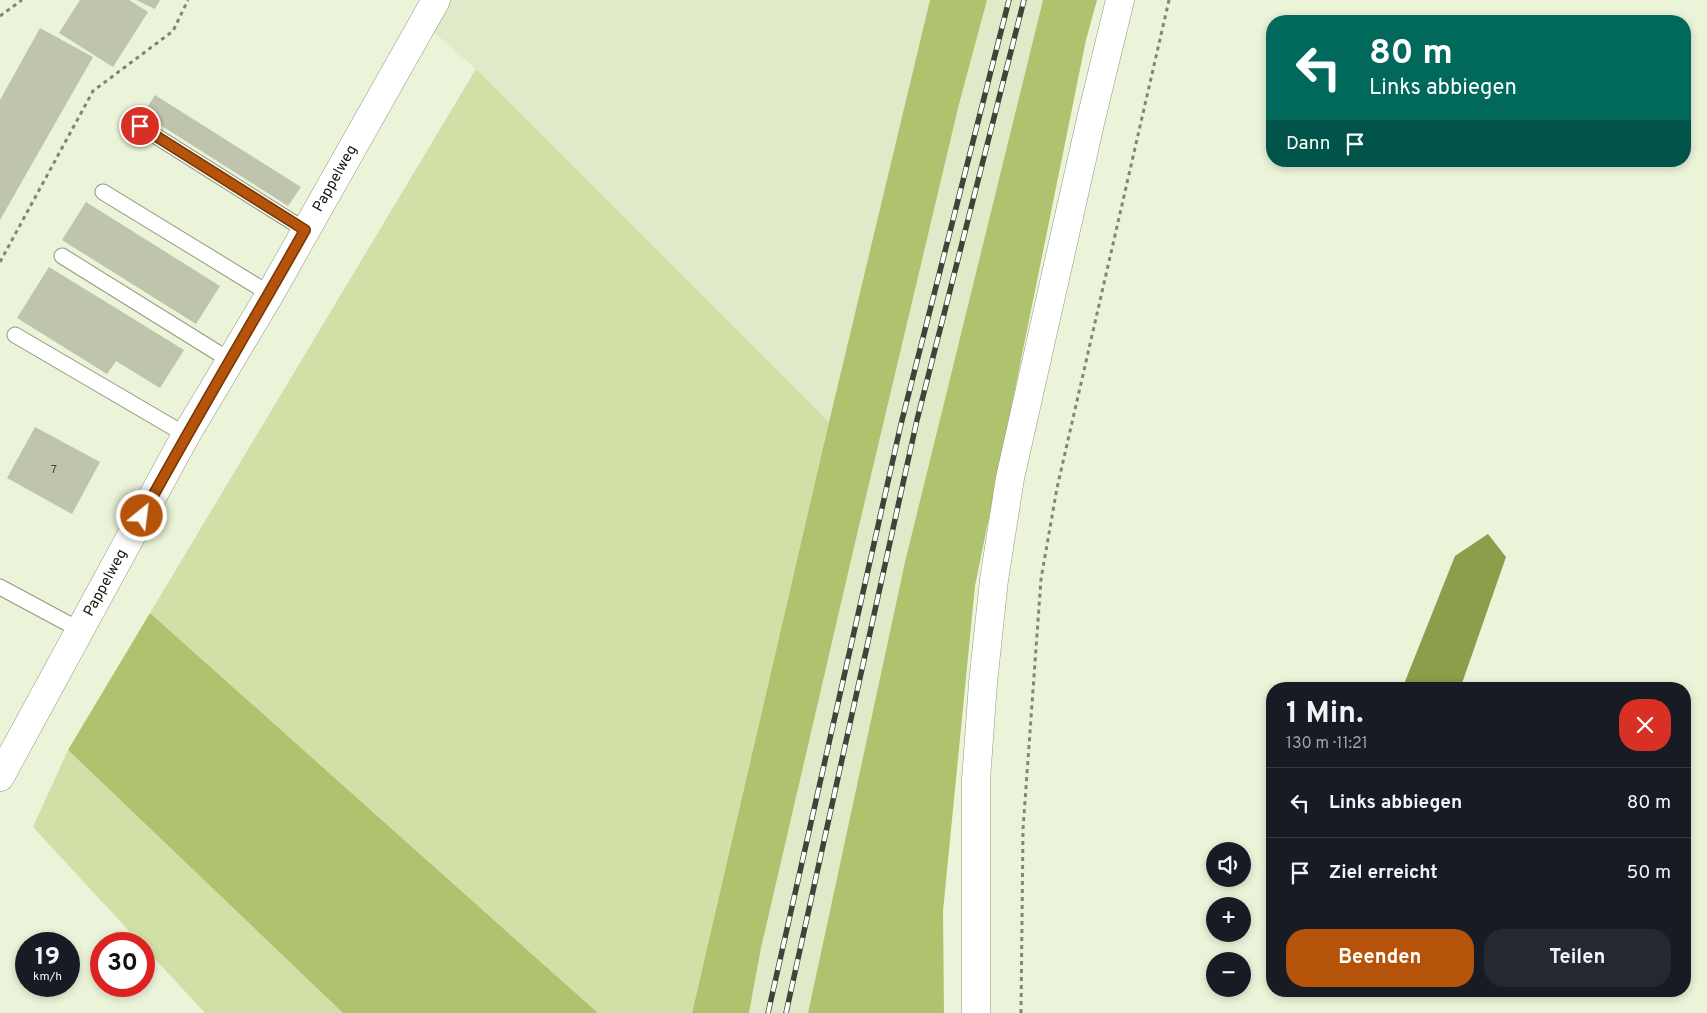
<!DOCTYPE html>
<html lang="de">
<head>
<meta charset="utf-8">
<style>
	body { margin:0; font-family:Overpass,sans-serif; background:#242831; color:#f1f3f6; height:100vh; display:flex; flex-direction:column; font-size:19px; white-space:nowrap }
	* { box-sizing:border-box; margin:0 }
	p { font-size:16px; color:#9ea1a6 }
	.icon { flex:none; width:28px; height:28px; fill:none; stroke:currentColor; stroke-width:2; stroke-linecap:round; stroke-linejoin:round }
	.map { position:relative; flex:1; overflow:hidden }
	.panel { position:absolute; left:1266px; top:682px; width:425px; height:315px; display:flex; flex-direction:column; background:#171b24; border-radius:20px; box-shadow:0 2px 8px #0003 }
	.panel>* { flex:none }
	.top-card { position:absolute; left:1266px; top:15px; width:425px; height:152px; border-radius:20px; box-shadow:0 2px 8px #0003; background:#00695c; color:#fff; overflow:hidden }
	.tools { position:absolute; left:1206px; top:842px; display:grid; gap:10px }
	.tools a { display:grid; place-items:center; width:45px; height:45px; border-radius:50%; background:#171b24; box-shadow:0 2px 8px #0003; font-size:25px }
	.speed { position:absolute; left:15px; top:932px; display:flex; gap:10px; font-size:25px; font-weight:700; text-align:center }
	.speed>* { display:grid; place-content:center; width:65px; height:65px; border-radius:50%; background:#171b24; box-shadow:0 2px 8px #0003; line-height:1 }
	.speed small { font-size:12px; font-weight:400 }
	.speed .limit { border:8px solid #d22; background:#fff; color:#111 }
	.pin { position:absolute; display:grid; place-items:center; width:42px; height:42px; color:#fff; margin:-21px; border:2px solid #fff; border-radius:50%; box-shadow:0 1px 5px #0007 }
	.me { position:absolute; width:55px; margin:-28px; rotate:29deg; stroke-linejoin:round; filter:drop-shadow(0 0 4px #0008) }
	.turn { display:flex; align-items:center; gap:18px; height:105px; padding:0 20px; font-size:22px }
	.turn .icon { width:65px; height:65px; stroke-width:2.5 }
	.turn b { display:block; font-size:35px; line-height:42px }
	.then { display:flex; align-items:center; height:48px; padding:0 20px; background:#0003; gap:10px; font-size:19px }
	.round { display:grid; place-items:center; flex:none; width:52px; height:52px; border-radius:20px; background:#242831 }
	.headline { display:flex; align-items:center; justify-content:space-between; height:85px; padding:0 20px }
	h1 { font-size:30px; font-weight:700; line-height:38px }
	.button { display:flex; gap:10px; margin-top:auto; padding:10px 20px }
	.button a { flex:1; height:58px; border-radius:20px; background:#b45309; color:#fff; font-size:20px; font-weight:700; line-height:58px; text-align:center }
	.button a+a { background:#242831; color:#f1f3f6 }
	ul { padding:0; list-style:none }
	li { display:flex; align-items:center; gap:15px; height:70px; padding:0 20px; border-top:1px solid #363941 }
	li div { flex:1 }
	li b { display:block; font-size:19px }
	li em { font-style:normal }
	.map>svg:first-child { display:block }
	.built { fill:#e1eac8 }
	.green { fill:#d1e0a7 }
	.forest { fill:#afc26e }
	.water { fill:#8b9e4a }
	.building { fill:#bec5ac }
	.lines { fill:none; stroke-linecap:round; stroke-linejoin:round }
	.service-casing { stroke:#929981; stroke-width:17 }
	.minor-casing { stroke:#929981; stroke-width:29 }
	.secondary-casing { stroke:#929981; stroke-width:29 }
	.path { stroke:#828775; stroke-width:3; stroke-dasharray:4 4; stroke-linecap:butt }
	.service { stroke:#fff; stroke-width:15 }
	.minor { stroke:#fff; stroke-width:28 }
	.secondary { stroke:#fff; stroke-width:28 }
	.rail-casing { stroke:#404437; stroke-width:5.5 }
	.rail { stroke:#fff; stroke-width:4; stroke-dasharray:11; stroke-linecap:butt }
	.route-casing { stroke:#753606; stroke-width:12 }
	.route { stroke:#b45309; stroke-width:9 }
	.labels { text-anchor:middle; dominant-baseline:central; stroke-width:4.5; stroke-linejoin:round; paint-order:stroke }
	.number-label { font-size:12px; fill:#414437 }
	.street-label { font-size:15px; fill:#171910; stroke:#fff }
</style>
</head>
<body>
<div class="map">
<svg width="1707" height="1013" viewBox="0 0 1707 1013">
	<rect width="100%" height="100%" fill="#ebf3d9"/>
	<path class="built" d="M436,0H930L829,422L476,69L423,23Z
		M987,0H1043L905,562L808,1013H749L761,948L855,543L959,104Z"/>
	<path class="green" d="M476,69L829,422L692,1013H598L150,613Z
		M68,750L343,1013H205L144,947V944H141L33,827Z"/>
	<path class="forest" d="M930,0H987L959,104L855,543L761,948L749,1013H692L829,422Z
		M1043,0H1097L1086,40L975,586L943,911L944,1013H808L905,562Z
		M150,613L598,1013H343L68,750Z"/>
	<path class="water" d="M1488,534L1506,557L1460,689H1402L1455,556Z"/>
	<path class="building" d="M80,0H129L148,12L113,67L59,33Z
		M136,0H160L155,9Z
		M40,28L93,57L0,220V100Z
		M155,95L301,187L288,206L143,114Z
		M86,202L220,286L196,324L62,240Z
		M49,267L184,350L160,388L116,361L107,374L17,318Z
		M35,427L100,462L72,514L7,478Z"/>
	<g class="lines">
		<defs>
			<path id="service" d="M140,126L305,230
				M103,192L270,294
				M62,256L231,361
				M15,335L186,435
				M0,587L80,630"/>
			<g id="minor">
				<path id="s1" d="M0,777L186,435L270,294L436,0"/>
			</g>
			<path id="secondary" d="M976,1013V780L983,683L994,580L1010,478L1091,119L1120,0"/>
		</defs>
		<use href="#service" class="service-casing"/>
		<use href="#minor" class="minor-casing"/>
		<use href="#secondary" class="secondary-casing"/>
		<path class="path" d="M0,16L22,0
			M0,262L93,91L173,31L188,0
			M1021,1013L1023,829L1041,579L1057,488L1169,0"/>
		<use href="#service" class="service"/>
		<use href="#minor" class="minor"/>
		<use href="#secondary" class="secondary"/>
		<defs>
			<path id="rail" d="M768,1013L901,424L1009,0
				M786,1013L917,420L1024,0"/>
		</defs>
		<use href="#rail" class="rail-casing"/>
		<use href="#rail" class="rail"/>
	</g>
	<g class="lines">
		<defs>
			<path id="route" d="M140,126L305,230C251,326 194,420 142,516"/>
		</defs>
		<use href="#route" class="route-casing"/>
		<use href="#route" class="route"/>
	</g>
	<g class="labels">
		<g class="number-label">
			<text x="54" y="470">7</text>
		</g>
		<g class="street-label">
			<text stroke="none"><textPath href="#s1" startOffset="686">Pappelweg</textPath></text>
			<text stroke="none"><textPath href="#s1" startOffset="221">Pappelweg</textPath></text>
		</g>
	</g>
</svg>
<div class="tools">
<a><svg class="icon" aria-label="sound" viewBox="0 0 24 24"><path d="M4 9h4l5-4v14l-5-4H4zM17 9q2 3 0 6"/></svg></a>
<a>+</a>
<a>−</a>
</div>
<div class="speed"><div>19<small>km/h</small></div><div class="limit">30</div></div>
<div class="pin" style="left:140px;top:126px;background:#d93025"><svg class="icon" aria-label="arrive" viewBox="0 0 24 24"><path d="M6 21V4h12l-3 4 3 4H6"/></svg></div>
<svg class="me" style="left:142px;top:516px" viewBox="-20 -20 40 40"><circle r="17" fill="#b45309" stroke="#fff" stroke-width="3"/><path d="M0-11L8 9 0 5-8 9z" fill="#fff"/></svg>
<div class="top-card">
<div class="turn"><svg class="icon" aria-label="left" viewBox="0 0 24 24"><path d="M17 20v-9H6M10 6l-5 5 5 5"/></svg><div><b>80 m</b>Links abbiegen</div></div>
<div class="then">Dann<svg class="icon" aria-label="arrive" viewBox="0 0 24 24"><path d="M6 21V4h12l-3 4 3 4H6"/></svg></div>
</div>
<section class="panel">
<div class="headline"><div><h1>1 Min.</h1><p>130 m · 11:21</p></div><a class="round" style="background:#d93025;color:#fff"><svg class="icon" aria-label="close" viewBox="0 0 24 24"><path d="M6 6l12 12M18 6L6 18"/></svg></a></div>
<ul>
<li><svg class="icon" aria-label="left" viewBox="0 0 24 24"><path d="M17 20v-9H6M10 6l-5 5 5 5"/></svg><div><b>Links abbiegen</b></div><em>80 m</em></li>
<li><svg class="icon" aria-label="arrive" viewBox="0 0 24 24"><path d="M6 21V4h12l-3 4 3 4H6"/></svg><div><b>Ziel erreicht</b></div><em>50 m</em></li>
</ul>
<div class="button"><a>Beenden</a><a>Teilen</a></div>
</section>
</div>
</body>
</html>
